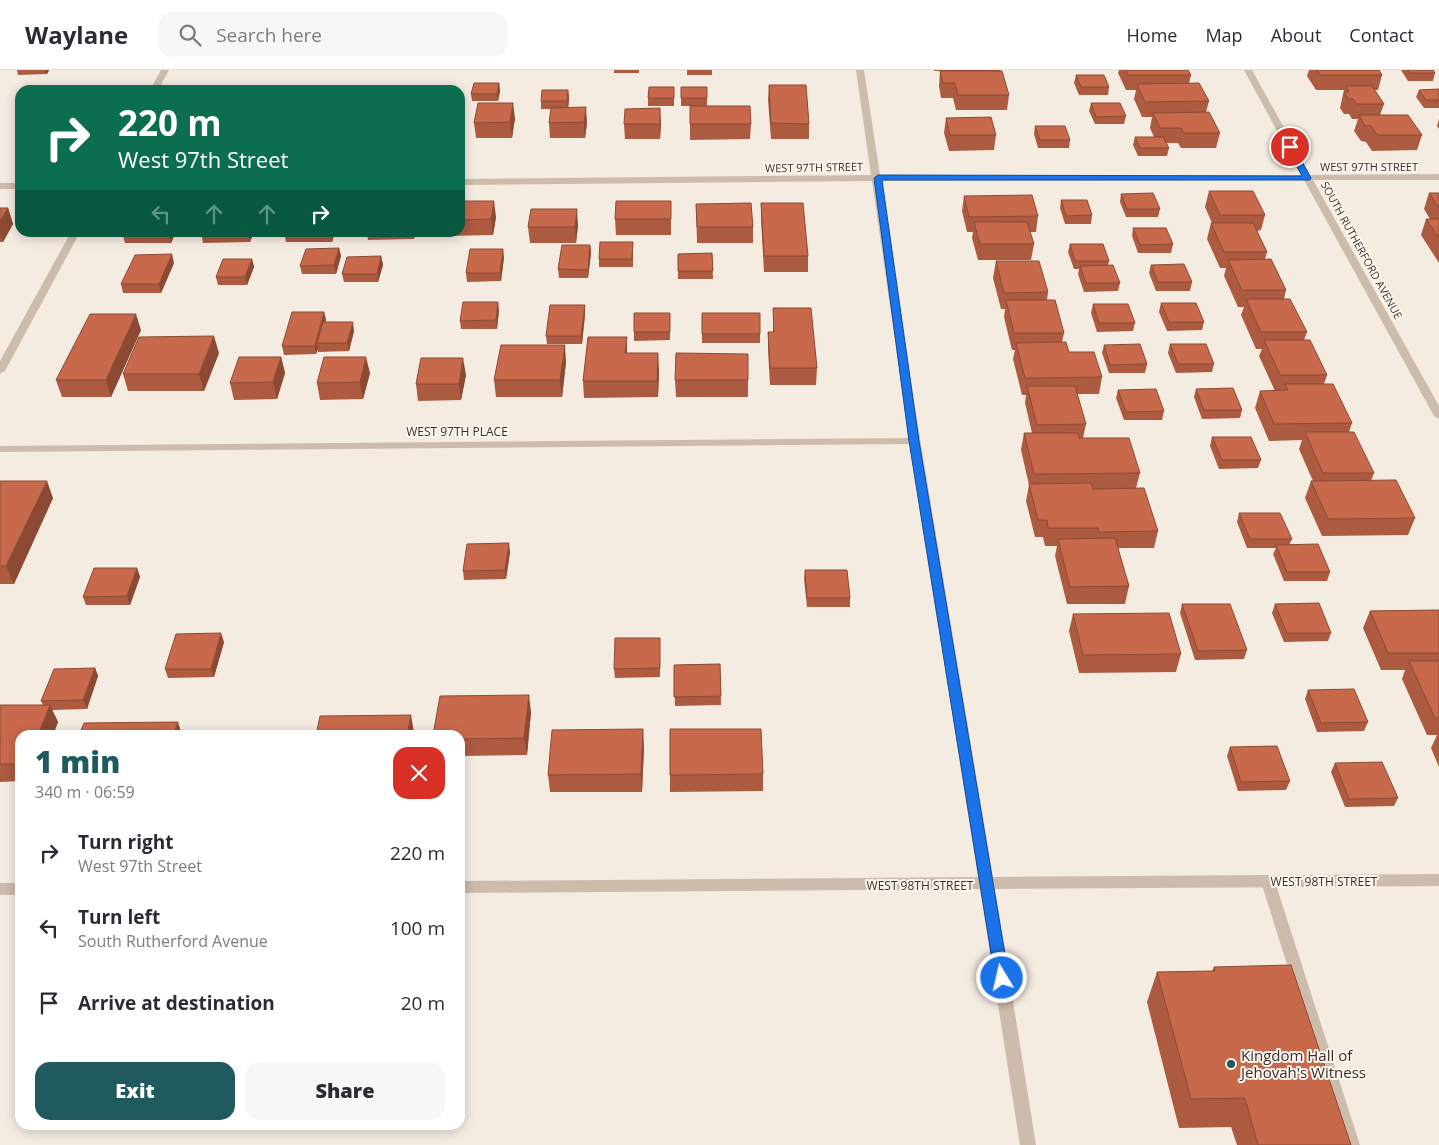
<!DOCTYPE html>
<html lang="en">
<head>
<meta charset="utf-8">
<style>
	body { margin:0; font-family:"Open Sans",sans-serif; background:#f7f7f7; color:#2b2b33; height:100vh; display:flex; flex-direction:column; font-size:19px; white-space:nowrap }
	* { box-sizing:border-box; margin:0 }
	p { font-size:16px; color:#7c7c81 }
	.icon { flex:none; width:28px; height:28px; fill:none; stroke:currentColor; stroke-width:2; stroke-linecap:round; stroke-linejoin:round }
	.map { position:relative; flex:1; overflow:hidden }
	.details { position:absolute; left:15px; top:660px; width:450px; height:400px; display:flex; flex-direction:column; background:#fff; border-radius:15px; box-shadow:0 2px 12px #0003 }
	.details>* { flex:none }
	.hud { position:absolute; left:15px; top:15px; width:450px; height:152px; border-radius:15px; box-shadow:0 2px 12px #0003; background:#0b6e4f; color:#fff; overflow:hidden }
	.pin { position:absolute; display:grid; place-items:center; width:42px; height:42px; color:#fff; margin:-21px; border:2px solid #fff; border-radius:50%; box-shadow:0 1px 5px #0007 }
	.me { position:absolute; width:55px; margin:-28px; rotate:351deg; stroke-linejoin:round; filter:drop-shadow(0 0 4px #0008) }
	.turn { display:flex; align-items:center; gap:18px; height:105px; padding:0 20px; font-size:22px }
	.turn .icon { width:65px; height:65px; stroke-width:2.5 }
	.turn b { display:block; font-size:35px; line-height:42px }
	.lanes { display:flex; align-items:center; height:48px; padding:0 20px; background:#0003; justify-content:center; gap:25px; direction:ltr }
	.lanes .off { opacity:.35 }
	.round { display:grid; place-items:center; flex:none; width:52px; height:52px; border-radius:15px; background:#f7f7f7 }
	.overview { display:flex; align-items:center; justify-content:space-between; height:85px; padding:0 20px }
	h1 { font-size:30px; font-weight:800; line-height:38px; color:#1f5a5e }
	.button { display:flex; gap:10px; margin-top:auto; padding:10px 20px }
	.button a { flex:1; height:58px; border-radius:15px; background:#1f5a5e; color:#fff; font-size:20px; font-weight:800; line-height:58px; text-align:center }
	.button a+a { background:#f7f7f7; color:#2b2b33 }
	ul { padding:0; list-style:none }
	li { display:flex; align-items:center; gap:15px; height:75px; padding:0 20px }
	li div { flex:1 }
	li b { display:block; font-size:19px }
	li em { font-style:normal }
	header { display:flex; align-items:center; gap:30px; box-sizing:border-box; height:70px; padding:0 25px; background:#fff; border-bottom:1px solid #e1e1e2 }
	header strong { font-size:24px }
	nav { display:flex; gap:28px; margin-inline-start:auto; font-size:18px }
	.search { width:350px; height:45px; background:#f7f7f7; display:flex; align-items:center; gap:12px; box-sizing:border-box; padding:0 18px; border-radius:15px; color:#7c7c81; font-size:19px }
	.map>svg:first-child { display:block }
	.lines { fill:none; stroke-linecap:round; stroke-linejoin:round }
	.service { fill:#cdbbac; fill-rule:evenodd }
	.minor { fill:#cdbbac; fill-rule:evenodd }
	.wall { fill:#ac5a40 }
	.shaded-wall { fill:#8c4a34 }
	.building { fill:#c8694b; stroke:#8c4a34 }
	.route { fill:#1a73e8; stroke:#114b97 }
	.poi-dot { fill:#1f5a5e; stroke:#fbf5ee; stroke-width:2 }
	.labels { text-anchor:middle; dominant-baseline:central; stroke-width:4; stroke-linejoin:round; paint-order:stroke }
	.far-street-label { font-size:11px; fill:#3b302b; stroke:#fbf5ee }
	.street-label { font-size:12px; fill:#3b302b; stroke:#fbf5ee }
	.near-poi-label { font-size:15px; fill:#3b302b; stroke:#fbf5ee; text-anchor:start }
</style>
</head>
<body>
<header>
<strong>Waylane</strong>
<div class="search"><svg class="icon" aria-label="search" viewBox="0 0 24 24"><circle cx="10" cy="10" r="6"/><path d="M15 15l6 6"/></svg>Search here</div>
<nav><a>Home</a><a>Map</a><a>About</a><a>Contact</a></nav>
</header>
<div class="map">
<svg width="1439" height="1075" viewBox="0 0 1439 1075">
	<rect width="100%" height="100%" fill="#f4ebe1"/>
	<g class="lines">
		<path class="service" d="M1268,806L1273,808L1275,812L1360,1075H1344L1261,812L1263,808Z"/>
		<path class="minor" d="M161,0H169L158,20H150Z
			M856,0H864L880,105H1301L1244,0H1252L1310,105L1439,104V110H1313L1439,336V349L1434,346L1304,110L881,111L913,326L993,807L1439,804V816L995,819L1036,1075H1020L980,819L460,823V811L978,807L910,374L0,382V376L909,368L872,111L460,115V109L871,105Z
			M0,113H20V119H0Z
			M71,162H80L5,301L0,304V291Z
			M0,813H20V825H0Z"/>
	</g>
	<path class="wall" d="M17,0H49L47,4L18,5Z
		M614,0H639V3H614Z
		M687,0H712V5H687Z
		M934,0H1000L1009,25L1007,40H956L953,28H941L939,16L940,1H945H934Z
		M1119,0H1188L1191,5L1189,14L1209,31L1206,42L1220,63L1216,78H1181L1178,73H1166L1169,78L1167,86H1138L1133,75L1135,67H1154L1150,58L1152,47H1142L1134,29L1136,20H1126L1118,3Z
		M1309,0H1379L1382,5L1378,20H1374L1384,34L1380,45L1422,65L1417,80L1372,81L1366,72L1361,71L1354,61L1358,49H1352L1349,44H1344L1340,38L1344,20H1316L1307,6Z
		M1401,0H1433L1435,3L1433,11H1408Z
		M1076,5L1109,17L1108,25H1079L1074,13Z
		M499,13L500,21L498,31H472L471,24Z
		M769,15L809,54V69H771L768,30Z
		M674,17V36H648V28Z
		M681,17H707V36H681Z
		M1439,19V38H1424L1416,27L1419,20Z
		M568,20L569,28L568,38L587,53L585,68H550L549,53L551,39H541V31Z
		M1091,33L1126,46L1124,54H1095L1089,41Z
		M690,36L751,54L750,69L690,70Z
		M515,48L512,68H476L474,53Z
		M946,48L996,65L994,80L949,81L944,63Z
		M1439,49V59L1437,56Z
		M624,54H661L660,69H625Z
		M1035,56L1070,70L1069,78H1038L1034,64Z
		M1209,121L1265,145L1261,160L1257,161L1267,182L1265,189L1286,220L1284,229L1307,262L1304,270L1327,305L1324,314L1352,353L1349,362L1374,403L1371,411L1415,448L1408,465L1322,466L1305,428L1311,411H1313L1299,379L1302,370L1269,371L1255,338L1260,321H1275L1259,286L1262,279H1256L1241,245L1244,237H1238L1224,206L1226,198H1220L1207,169L1211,153H1212L1205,137Z
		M1429,123H1439V193L1421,165L1426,149H1430L1424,139Z
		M1121,124L1160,139L1158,147H1126L1120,132Z
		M964,126L1038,146L1036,162H1030L1034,174L1031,190H978L972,168L973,162H967L962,141Z
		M1061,130L1092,145L1091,154H1065L1060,138Z
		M460,131L496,147L493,165L446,166V162H460Z
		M671,131V165H616L615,149Z
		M761,133L808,186V202H764L761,149Z
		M696,134L753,157V173H697Z
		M0,138H8L13,154L3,172H0Z
		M578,155L576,173H530L528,157Z
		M1133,158L1173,174L1171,183H1138L1132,166Z
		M122,162H176L171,173H125Z
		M201,162H254L250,172L203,173Z
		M284,162H335L332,172H286Z
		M367,162H416L414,169L368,170Z
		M633,172V197H599V189Z
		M1070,174L1109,191L1108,195L1120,213L1118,221L1084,222L1078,204L1079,199H1074L1068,182Z
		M590,175L591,183L588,208H559L558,199Z
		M339,178L341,186L336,204H302L300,196Z
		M712,183L713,209H678V184Z
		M381,186L383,195L378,212H344L342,204Z
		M504,187L501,211L467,212L466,203Z
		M252,189L254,197L247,215H218L216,207Z
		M996,191L1048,222L1047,230L1064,263L1062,272L1069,282L1102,307L1099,324H1077L1086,354L1083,368L1140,403L1136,418L1158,461L1154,478H1118L1129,516L1125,534H1067L1055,486L1057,476H1045L1043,467H1035L1026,431L1029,415L1021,380L1024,363H1032L1025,333L1026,325H1022L1013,289L1015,280H1012L1004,247L1005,239H1001L993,208Z
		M174,193L161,223H123L121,214Z
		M1151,195L1192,212L1190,221H1156L1149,203Z
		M1161,233L1204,252L1202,260L1167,261L1159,242Z
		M1093,234L1135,253L1133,261L1097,262L1091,243Z
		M585,235V244L582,274H547L546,266Z
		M773,238L817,298L816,315H770L768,279V262H773Z
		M499,240L497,259H461L460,251Z
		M324,242L326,250L325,252L354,261L349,281L318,282V279L316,284L284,285L282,276Z
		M670,243V270L634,271V262Z
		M702,243L760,264V273H702Z
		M141,260L111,327H62L56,310Z
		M1170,274L1214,294L1212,302L1176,303L1168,283Z
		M1104,275L1147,294L1145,303H1109L1102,283Z
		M219,283L204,321H128L123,304Z
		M627,283L659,300L658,327L584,328L583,311Z
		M281,287L285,303L277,329L234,330L230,313Z
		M566,292L562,327H496L494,310Z
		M370,303L363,329L320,330L317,313Z
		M466,305L461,330L418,331L416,314Z
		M675,310H748V327H676Z
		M1196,319L1242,340L1240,348L1202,349L1194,327Z
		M1118,320L1164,341L1162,350H1124L1116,328Z
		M1212,367L1261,390L1258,398L1219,399L1210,376Z
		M0,411L53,428L14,514H0Z
		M1239,443L1292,469L1289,475L1330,502L1327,511H1284L1273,484L1276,478H1247L1237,452Z
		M510,482L506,509L464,510L463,501Z
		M137,498L140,507L130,535H86L83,527Z
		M805,500L850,528V537H807L804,509Z
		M1182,534L1247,580L1244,589L1195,590L1180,543Z
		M1275,534L1331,563L1328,571L1284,572L1272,543Z
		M1439,540V697L1431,678L1437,665H1427L1402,609L1405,600H1381L1363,558L1370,541Z
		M1073,544L1181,584L1176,602L1079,603L1069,561Z
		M660,568V607L615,608L614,599Z
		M224,572L214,607L168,608L165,599Z
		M720,594L721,635L675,636L674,595Z
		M95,598L98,606L87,639L52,640L58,652L53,665H20V711L0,712V635H43L41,631Z
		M1308,620L1368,652L1364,661L1317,662L1305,629Z
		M531,642L527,685L460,686V665Z
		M644,676L642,722H550L548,705Z
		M1230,677L1290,711L1286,720L1238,721L1227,686Z
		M1335,693L1398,728L1394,736L1345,737L1331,702Z
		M763,704V721L670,722V705Z
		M1214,897L1351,1075H1237L1231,1057L1179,1058L1147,932L1157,902L1212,901Z"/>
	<path class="shaded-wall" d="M45,0H49L47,4Z
		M499,13L500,21L498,31L497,24Z
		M568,20L569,28L568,39L567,31Z
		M513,33L515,48L512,68L510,52Z
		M586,37L587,53L585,68L584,52Z
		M660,38L661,54L660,69Z
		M494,131L496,147L493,165L491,149Z
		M8,138L13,154L3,172L0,165V151Z
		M577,139L578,155L576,173L575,157Z
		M168,162H176L171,173Z
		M248,162H254L250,172Z
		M331,162H335L332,172Z
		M413,162H416L414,169Z
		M590,175L591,183L588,208V200Z
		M339,178L341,186L336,204L334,195Z
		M503,179L504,187L501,211L500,203Z
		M172,184L174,193L161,223L159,214Z
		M381,186L383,195L378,212L377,204Z
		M252,189L254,197L247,215L245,207Z
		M498,232L499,240L497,259L496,250Z
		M585,235V244L582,274L581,266Z
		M324,242L326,250L319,273H317L318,279L316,284L315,276Z
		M136,244L141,260L111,327L106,310Z
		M353,252L354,261L349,281L347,273Z
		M214,266L219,283L204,321L199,304Z
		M627,267V284L625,283Z
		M565,275L566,292L562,327L560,310Z
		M658,283L659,300L658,327L657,311Z
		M281,287L285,303L277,329L273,312Z
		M366,287L370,303L363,329L360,312Z
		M463,288L466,305L461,330L459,314Z
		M47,411L53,428L14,514L6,496Z
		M509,473L510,482L506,509L505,500Z
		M137,498L140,507L130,535L127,526Z
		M221,563L224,572L214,607L211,599Z
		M95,598L98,606L87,639L83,630Z
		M529,625L531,642L527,685L524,668Z
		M50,635L58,652L53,665H38Z
		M411,645L414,662V665H407Z
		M178,652L182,665H173Z
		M643,659L644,676L642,722L641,704Z"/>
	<path class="building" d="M1126,0H1188L1191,5H1128Z
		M1317,0H1379L1382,5H1320Z
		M1408,0H1433L1435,3H1410Z
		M940,1H1002L1009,25H958L955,13H943Z
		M1076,5H1104L1109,17H1081Z
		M474,13H499L497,24H471Z
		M1199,13L1209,31L1145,32L1137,14Z
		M769,15H806L809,54L771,53Z
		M1346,16H1372L1384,34H1357L1353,29H1348L1344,22H1349Z
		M649,17H674V28H648Z
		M681,17H707V28H681Z
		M1439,19V30H1426L1419,20Z
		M542,20H568L567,31H541Z
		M478,33H513L510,52L474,53Z
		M1091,33H1120L1126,46L1096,47Z
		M690,36H750L751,54H690Z
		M586,37L584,52L549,53L551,38Z
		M660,38V54H624L625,39Z
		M1209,42L1220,63H1184L1181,58H1160L1153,43Z
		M1359,45H1408L1422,65H1377L1371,56H1365Z
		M991,47L996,65H950L946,48Z
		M1035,56H1065L1070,70H1040Z
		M1135,67H1163L1169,78H1140Z
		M1209,121H1253L1265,145H1220Z
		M1153,123L1160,139H1127L1121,124Z
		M1429,123H1439V138Z
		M1032,125L1038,146L969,147L964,126Z
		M1061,130H1087L1092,145L1066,146Z
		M460,131H494L491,149L460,150Z
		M616,131H671V149H615Z
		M751,133L753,157H697L696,134Z
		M761,133H803L808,186H764Z
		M0,138H8L0,151Z
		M531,139H577L575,157H528Z
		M1426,149H1439V168Z
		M974,152H1027L1034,174H980Z
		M1211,153H1253L1267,182H1224Z
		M1133,158H1166L1173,174L1140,175Z
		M600,172H633L632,189H599Z
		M1070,174H1103L1109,191H1075Z
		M562,175H590L588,200L558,199Z
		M339,178L334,195L300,196L306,179Z
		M470,179H503L500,203H466Z
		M712,183L713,201H678V184Z
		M172,184L159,214H121L135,185Z
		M381,186L377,204H342L347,187Z
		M223,189H252L245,207H216Z
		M1271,189L1286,220H1242L1228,190Z
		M996,191H1039L1048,222L1004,223Z
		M1184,194L1192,212H1158L1151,195Z
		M1113,195L1120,213H1086L1080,196Z
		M1246,229H1290L1307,262H1261Z
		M1006,230H1055L1064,263H1014Z
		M463,232H498L496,250L460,251Z
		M1161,233H1196L1204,252H1169Z
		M1093,234H1128L1135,253H1099Z
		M550,235H585L581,266H546Z
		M773,238H811L817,298H770L768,262H774Z
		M292,242H324L315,276H282Z
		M634,243H670V262H634Z
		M702,243H760V264H702Z
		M90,244H136L106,310H56Z
		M323,252H353L347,273H317Z
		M214,266L199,304H123L139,267Z
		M588,267H627L625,283H658L657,311H583Z
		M1264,270H1310L1327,305H1280Z
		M1066,272L1069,282H1094L1102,307L1025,308L1016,273Z
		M1140,274L1147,294L1110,295L1104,275Z
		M1170,274H1206L1214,294H1178Z
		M501,275H565L560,310H494Z
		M676,283L748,284V310H675Z
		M239,287H281L273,312L230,313Z
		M324,287H366L360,312L317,313Z
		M421,288H463L459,314H416Z
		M1285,314H1333L1352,353L1274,354L1260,321L1288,320Z
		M1027,316H1075L1086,354L1037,355Z
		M1233,318L1242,340H1204L1196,319Z
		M1156,319L1164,341L1126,342L1118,320Z
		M1305,362H1354L1374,403H1323Z
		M1024,363H1078L1079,368H1129L1140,403L1034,404Z
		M1212,367H1251L1261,390H1222Z
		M1396,410L1415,448L1328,449L1311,411Z
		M0,411H47L6,496H0Z
		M1091,413L1093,419L1144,418L1158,461L1099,462L1098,458H1048L1047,450H1038L1029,414Z
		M1239,443H1280L1292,469H1250Z
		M1115,468L1129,516L1070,517L1058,469Z
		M509,473L505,500L463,501L467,474Z
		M1318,474L1330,502H1287L1276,475Z
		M94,498H137L127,526L83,527Z
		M805,500H847L850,528H807Z
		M1319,533L1331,563H1287L1275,534Z
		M1182,534H1230L1247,580L1198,581Z
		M1439,540V583H1388L1370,541Z
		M1169,543L1181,584L1083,585L1073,544Z
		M221,563L211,599H165L176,564Z
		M615,568H660V598L614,599Z
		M1409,591H1439V648H1435Z
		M720,594L721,626L674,627V595Z
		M95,598L83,630L41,631L54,599Z
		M1354,619L1368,652L1321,653L1308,620Z
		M529,625L524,668L460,669V665H433L440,626Z
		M0,635H50L38,665H20V694H0Z
		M411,645L407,665H316L320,646Z
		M178,652L173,665H79L84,653Z
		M643,659L641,704L548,705L552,660Z
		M670,659H761L763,704L670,705Z
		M1277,676L1290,711L1241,712L1230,677Z
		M1382,692L1398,728L1349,729L1335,693Z
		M1291,895L1351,1075H1258L1245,1028L1191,1029L1157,902L1215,901L1214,897Z"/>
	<path class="route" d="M1288,75L1294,77L1311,108L1310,110H882L919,371L1009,908L1007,912L1002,914L997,912L995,908L909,371L874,108L878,105L1302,106L1286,77Z"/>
	<circle class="poi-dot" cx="1231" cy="994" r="5"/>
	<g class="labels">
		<g class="far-street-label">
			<text x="1369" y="96">WEST 97TH STREET</text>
			<text transform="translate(814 97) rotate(-1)">WEST 97TH STREET</text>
			<text transform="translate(1362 180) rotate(61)">SOUTH RUTHERFORD AVENUE</text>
		</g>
		<g class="street-label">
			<text x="457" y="361">WEST 97TH PLACE</text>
			<text x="1324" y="811">WEST 98TH STREET</text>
			<text x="920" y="815">WEST 98TH STREET</text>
		</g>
		<g class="near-poi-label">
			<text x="1241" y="985">Kingdom Hall of<tspan x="1241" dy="17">Jehovah's Witness</tspan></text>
		</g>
	</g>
</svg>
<div class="pin" style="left:1290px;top:77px;background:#d93025"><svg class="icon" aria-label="arrive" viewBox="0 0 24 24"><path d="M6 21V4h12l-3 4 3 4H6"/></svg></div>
<svg class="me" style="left:1002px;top:908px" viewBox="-20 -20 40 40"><circle r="17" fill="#1a73e8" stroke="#fff" stroke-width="3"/><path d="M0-11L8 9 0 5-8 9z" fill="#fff"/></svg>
<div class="hud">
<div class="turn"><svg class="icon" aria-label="right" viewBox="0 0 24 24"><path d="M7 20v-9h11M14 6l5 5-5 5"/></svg><div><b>220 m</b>West 97th Street</div></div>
<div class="lanes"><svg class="icon off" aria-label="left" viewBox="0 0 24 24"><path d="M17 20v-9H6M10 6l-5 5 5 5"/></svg><svg class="icon off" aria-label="ahead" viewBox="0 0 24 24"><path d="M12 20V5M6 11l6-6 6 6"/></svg><svg class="icon off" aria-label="ahead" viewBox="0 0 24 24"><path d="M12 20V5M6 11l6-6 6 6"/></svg><svg class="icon" aria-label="right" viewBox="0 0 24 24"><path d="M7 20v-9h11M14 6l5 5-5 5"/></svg></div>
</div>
<section class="details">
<div class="overview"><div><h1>1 min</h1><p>340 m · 06:59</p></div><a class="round" style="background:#d93025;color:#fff"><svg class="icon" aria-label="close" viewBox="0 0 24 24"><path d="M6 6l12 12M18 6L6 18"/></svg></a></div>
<ul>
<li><svg class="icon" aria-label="right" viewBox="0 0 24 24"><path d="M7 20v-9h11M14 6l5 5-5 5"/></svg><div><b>Turn right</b><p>West 97th Street</p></div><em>220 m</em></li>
<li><svg class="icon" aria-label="left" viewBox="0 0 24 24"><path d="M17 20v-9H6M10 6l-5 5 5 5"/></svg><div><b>Turn left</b><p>South Rutherford Avenue</p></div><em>100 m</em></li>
<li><svg class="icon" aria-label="arrive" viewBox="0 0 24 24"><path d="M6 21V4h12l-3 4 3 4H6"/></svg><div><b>Arrive at destination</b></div><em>20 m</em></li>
</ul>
<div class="button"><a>Exit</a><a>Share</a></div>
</section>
</div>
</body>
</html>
